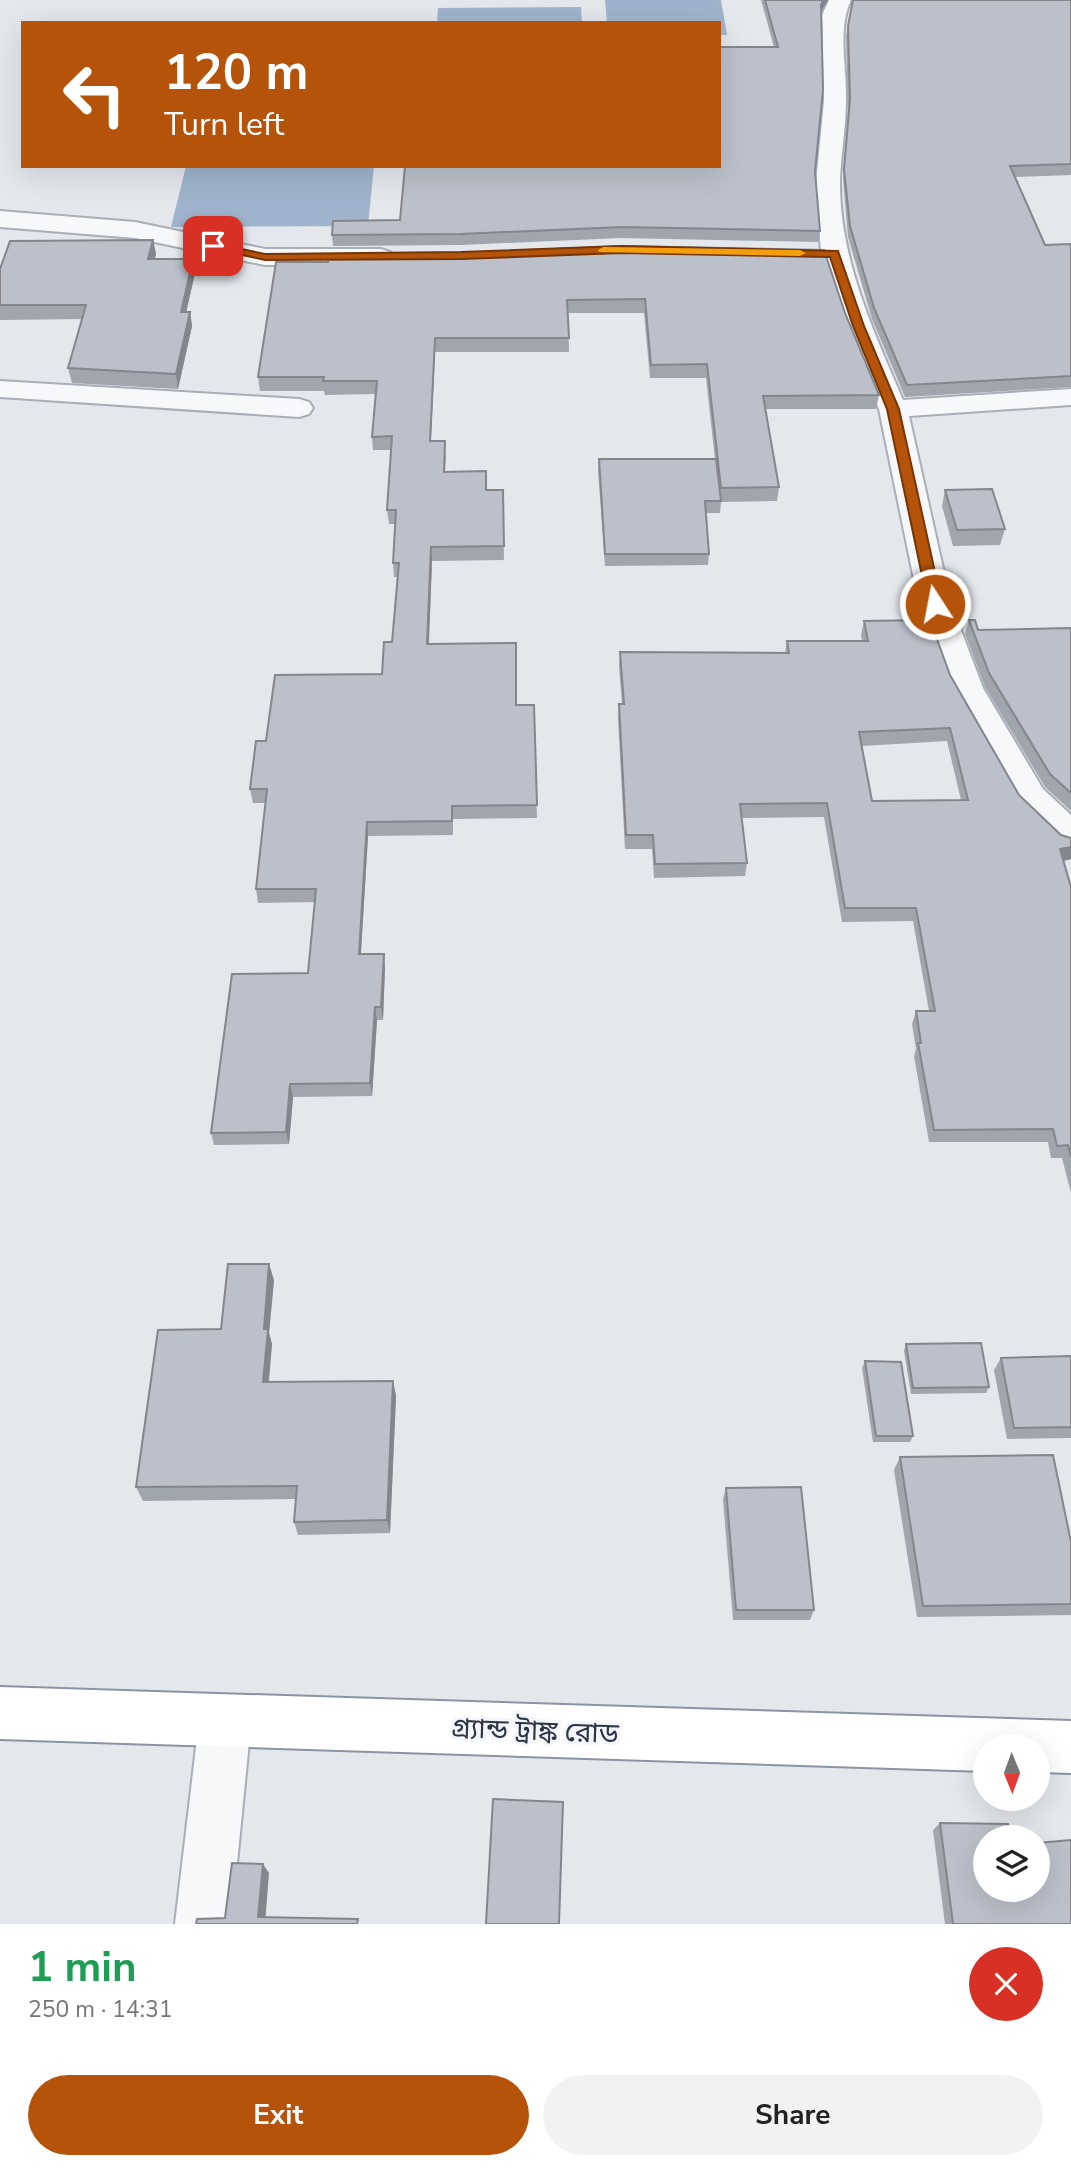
<!DOCTYPE html>
<html lang="en">
<head>
<meta charset="utf-8">
<style>
	body { margin:0; font-family:"Nunito Sans","Noto Sans Bengali",sans-serif; background:#f2f2f2; color:#222; height:100vh; display:flex; flex-direction:column; font-size:26px; white-space:nowrap }
	* { box-sizing:border-box; margin:0 }
	p { font-size:23px; color:#767676 }
	.icon { flex:none; width:38px; height:38px; fill:none; stroke:currentColor; stroke-width:2; stroke-linecap:round; stroke-linejoin:round }
	.map { position:relative; height:1924px; overflow:hidden }
	.side { display:flex; flex-direction:column; background:#fff; flex:1 }
	.side>* { flex:none }
	.hud { position:absolute; left:21px; top:21px; width:700px; height:147px; border-radius:0px; box-shadow:0 7px 28px #0002; background:#b45309; color:#fff; overflow:hidden }
	.needle { width:46px; rotate:179deg }
	.buttons { position:absolute; left:973px; top:1734px; display:grid; gap:14px }
	.buttons a { display:grid; place-items:center; width:77px; height:77px; border-radius:50%; background:#fff; box-shadow:0 7px 28px #0002; font-size:35px }
	.pin { position:absolute; display:grid; place-items:center; width:60px; height:60px; color:#fff; margin:-30px; border-radius:14px; box-shadow:0 4px 10px #0006 }
	.me { position:absolute; width:77px; margin:-38px; rotate:349deg; stroke-linejoin:round; filter:drop-shadow(0 0 5px #0008) }
	.turn { display:flex; align-items:center; gap:24px; height:147px; padding:0 28px; font-size:32px }
	.turn .icon { width:91px; height:91px; stroke-width:2.5 }
	.turn b { display:block; font-size:49px; line-height:60px }
	.round { display:grid; place-items:center; flex:none; width:74px; height:74px; border-radius:37px; background:#f2f2f2 }
	.summary { display:flex; align-items:center; justify-content:space-between; height:119px; padding:0 28px }
	h1 { font-size:42px; font-weight:700; line-height:52px; color:#1e9e55 }
	.cta { display:flex; gap:14px; margin-top:auto; padding:14px 28px }
	.cta a { flex:1; height:80px; border-radius:42px; background:#b45309; color:#fff; font-size:28px; font-weight:700; line-height:80px; text-align:center }
	.cta a+a { background:#f2f2f2; color:#222 }
	.map>svg:first-child { display:block }
	.water { fill:#9fb4cc }
	.lines { fill:none; stroke-linecap:round; stroke-linejoin:round }
	.street-casing { stroke:#a9aeb7; stroke-width:4 }
	.highway-casing { stroke:#8b94a3; stroke-width:4 }
	.street { fill:#f7f8fa; fill-rule:evenodd }
	.highway { fill:#fff; fill-rule:evenodd }
	.wall { fill:#a1a5ae; fill-rule:evenodd }
	.shaded-wall { fill:#83868d }
	.building { fill:#bbc0ca; stroke:#83868d; stroke-width:2; fill-rule:evenodd }
	.route { fill:#b45309; stroke:#753606; stroke-width:2 }
	.slow { fill:#f59e0b }
	.labels { text-anchor:middle; dominant-baseline:central; stroke-width:7; stroke-linejoin:round; paint-order:stroke }
	.near-street-label { font-size:28px; fill:#2b3445; stroke:#f4f6f9 }
</style>
</head>
<body>
<div class="map">
<svg width="1071" height="1924" viewBox="0 0 1071 1924">
	<rect width="100%" height="100%" fill="#e4e7ec"/>
	<path class="water" d="M605,0H721L727,35H719V23H607Z
		M581,7L582,23H437L438,8Z
		M186,166H374L368,226L171,227Z"/>
	<g class="lines">
		<defs>
			<path id="street" d="M829,0H851C837,30 847,68 846,100C846,127 841,154 840,180C839,258 873,330 903,400L1071,389V405L909,416L951,604L983,688L1043,789L1071,815V850L1058,847L1017,807L949,688L919,604L879,409L845,326L821,253L816,182L824,101L822,15Z
				M0,211L135,222L265,249H381L390,252L394,257L390,262L381,265H265L135,238L0,227Z
				M0,381L299,399L309,402L313,408L309,414L299,417L0,397Z
				M225,1696L243,1704L251,1722L231,1924H175L199,1722L207,1704Z"/>
			<path id="highway" d="M0,1687L1071,1721V1773L1038,1772V1746H985V1771L0,1739Z"/>
		</defs>
		<use href="#street" class="street-casing"/>
		<use href="#highway" class="highway-casing"/>
		<use href="#street" class="street"/>
		<use href="#highway" class="highway"/>
	</g>
	<path class="wall" d="M761,0H828L821,12L815,171L820,231L818,242L621,238L461,245L333,246L332,235L400,220L719,166L774,47Z
		M1071,0V175L1015,177L1045,245L1071,244V387L905,397L872,319L848,237L843,180L848,110L846,36L848,26Z
		M153,240L156,254L154,259L195,273L186,312H190L192,326L178,389L72,383L68,368L82,319L0,320V269Z
		M276,262L845,313L879,395L876,409H765L779,487L777,501L721,502L720,513H706L709,554L708,565L605,566L598,470L599,459H715L706,378H650L644,313H568L569,352H435L431,441L446,455L445,472L486,490H503L504,560L432,561L429,644L516,705H534L537,818L453,819V835L368,836L361,954L385,967L383,1020H377L372,1096L293,1097L289,1144L214,1145L211,1133L308,973L315,902L258,903L256,889L265,803H253L250,789L266,741L382,674L392,642L397,577H394L393,563L395,524H389L387,510L391,450H373L372,437L375,394L325,395L324,391H260L258,377Z
		M945,490L1005,529L1000,545L953,546L942,506Z
		M969,620L978,630L1071,628V811L1045,787L985,687L965,634Z
		M864,621L950,675L1019,795L1061,835L1071,838V859L1064,861L1071,887V1193L1062,1158H1051L1048,1142H929L914,1056L916,1049L912,1024L916,1011H929L913,921L842,922L824,817L742,818L747,863L745,876L654,878L652,849H625L618,718L619,704H622L619,666L620,652L785,653L787,641H862L861,635ZM947,741L961,800L872,801L862,746Z
		M274,1280L269,1333L272,1344L269,1382L393,1381L396,1396L390,1533L298,1535L294,1522L296,1499L143,1501L136,1487L221,1329Z
		M906,1344L989,1387L986,1393L911,1394L904,1351Z
		M1071,1356V1438L1007,1439L994,1370L1001,1358Z
		M865,1361L913,1436L910,1442H873L862,1368Z
		M900,1457L1071,1542V1615L917,1617L894,1470Z
		M726,1488L814,1610L810,1620H733L723,1499Z
		M940,1823L985,1890L1071,1924H945L933,1830Z"/>
	<path class="shaded-wall" d="M823,0H828L819,15L821,5Z
		M153,240L156,254L151,273L148,259Z
		M193,259L195,273L183,326L181,312Z
		M190,312L192,326L178,389L176,374Z
		M435,338V352L430,455V441Z
		M431,547L432,561L428,658L427,644Z
		M367,822L368,836L360,967L359,954Z
		M1071,847V859L1055,863L1060,849Z
		M384,954L385,967L383,1020L381,1007Z
		M375,1007L377,1020L372,1096L370,1083Z
		M290,1084L293,1097L289,1144L286,1132Z
		M269,1264L274,1280L269,1333L272,1344L267,1396L263,1382L264,1329Z
		M393,1381L396,1396L390,1533L387,1520Z
		M263,1864L269,1873L265,1924L258,1917Z"/>
	<path class="building" d="M765,0H823L821,5L823,90L815,171L820,231L622,227L461,234L332,235L333,221L400,220L405,166H719V47H778Z
		M853,0H1071V164L1010,166L1045,245L1071,244V376L907,385L874,308L850,226L844,169L850,99L848,26Z
		M153,240L148,259H193L181,312H190L176,374L68,368L86,305H0V269L10,241Z
		M622,246L824,250L845,313L879,395L763,396L779,487L721,488L707,364L651,365L645,299L567,300L569,338H435L430,441H445L444,472L486,471V490H503L504,546L431,547L427,644L516,643V705H534L537,805L452,806V821L367,822L359,954H384L381,1007H375L370,1083L290,1084L286,1132L211,1133L232,974L308,973L316,889H256L267,789H250L256,741H266L275,675L382,674L384,642H392L399,563H393L396,510H387L392,436L372,437L377,381H323L324,377H258L276,262H328L329,254L461,253Z
		M599,459H716L721,501H705L709,554H605Z
		M992,489L1005,529L957,530L945,490Z
		M930,620L950,675L1019,795L1061,835L1071,838V847L1060,849L1071,887V1157L1068,1145L1057,1146L1053,1129L934,1130L918,1043H921L916,1011H935L916,908H845L827,803L740,804L747,863L655,864L653,835H626L619,704H624L620,652L789,653L787,641H868L864,621ZM950,728L968,800L872,801L859,732Z
		M969,620H975L978,630L1071,628V793L1050,774L989,673Z
		M228,1264H269L264,1329H268L263,1382L393,1381L387,1520L294,1522L297,1486L136,1487L158,1330L221,1329Z
		M981,1343L989,1387L913,1388L906,1344Z
		M1071,1356V1427L1014,1428L1001,1358Z
		M865,1361L901,1362L913,1436H876Z
		M1053,1455L1071,1542V1604L923,1606L900,1457Z
		M801,1487L814,1610H736L726,1488Z
		M493,1799L563,1802L559,1924H486Z
		M940,1823L1008,1824L1011,1838H985V1890H1038V1843L1071,1840V1924H953Z
		M232,1863L263,1864L258,1917L358,1919L357,1924H196L197,1919L225,1918Z"/>
	<path class="route" d="M213,243L265,254L461,252L621,246L838,251L864,326L899,409L942,604L935,608L928,604L887,409L853,326L830,257L621,253L461,259L265,260L210,248V244Z"/>
	<path class="slow" d="M603,247L800,250L806,253L800,256L599,252L598,250Z"/>
	<g class="labels">
		<g class="near-street-label">
			<text transform="translate(535 1731) rotate(2)">গ্র্যান্ড ট্রাঙ্ক রোড</text>
		</g>
	</g>
</svg>
<div class="buttons">
<a><svg class="needle" viewBox="-14 -14 28 28"><path d="M0-13l5 13h-10z" fill="#e53935"/><path d="M0 13l5-13h-10z" fill="#767676"/></svg></a>
<a><svg class="icon" aria-label="layers" viewBox="0 0 24 24"><path d="M12 4l9 5-9 5-9-5zM3 14l9 5 9-5"/></svg></a>
</div>
<div class="pin" style="left:213px;top:246px;background:#d93025"><svg class="icon" aria-label="arrive" viewBox="0 0 24 24"><path d="M6 21V4h12l-3 4 3 4H6"/></svg></div>
<svg class="me" style="left:935px;top:604px" viewBox="-20 -20 40 40"><circle r="17" fill="#b45309" stroke="#fff" stroke-width="3"/><path d="M0-11L8 9 0 5-8 9z" fill="#fff"/></svg>
<div class="hud">
<div class="turn"><svg class="icon" aria-label="left" viewBox="0 0 24 24"><path d="M17 20v-9H6M10 6l-5 5 5 5"/></svg><div><b>120 m</b>Turn left</div></div>
</div>
</div>
<section class="side">
<div class="summary"><div><h1>1 min</h1><p>250 m · 14:31</p></div><a class="round" style="background:#d93025;color:#fff"><svg class="icon" aria-label="close" viewBox="0 0 24 24"><path d="M6 6l12 12M18 6L6 18"/></svg></a></div>
<div class="cta"><a>Exit</a><a>Share</a></div>
</section>
</body>
</html>
